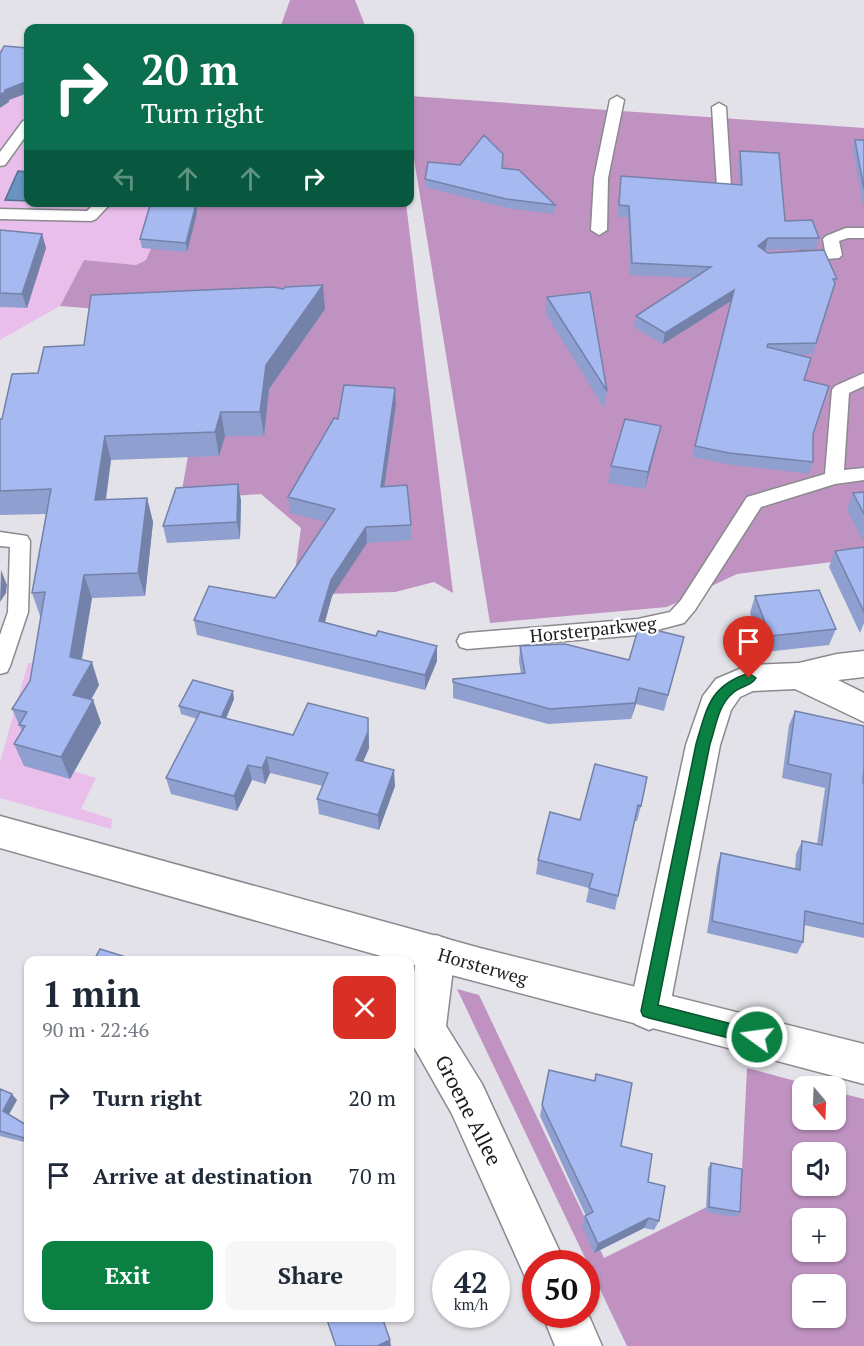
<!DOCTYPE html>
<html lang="en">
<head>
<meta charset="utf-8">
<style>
	body { margin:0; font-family:"PT Serif",serif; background:#f6f6f7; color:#1f2937; height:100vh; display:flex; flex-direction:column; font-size:22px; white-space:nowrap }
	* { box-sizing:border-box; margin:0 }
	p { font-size:20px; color:#747a83 }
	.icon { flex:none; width:33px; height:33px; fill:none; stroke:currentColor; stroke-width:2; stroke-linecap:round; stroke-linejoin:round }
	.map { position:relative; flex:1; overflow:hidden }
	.sheet { position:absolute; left:24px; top:956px; width:390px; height:366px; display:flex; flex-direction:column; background:#fff; border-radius:12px; box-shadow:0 2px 4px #0004 }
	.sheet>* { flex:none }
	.guide { position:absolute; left:24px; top:24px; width:390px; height:183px; border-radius:12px; box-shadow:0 2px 4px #0004; background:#0b6e4f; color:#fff; overflow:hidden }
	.needle { width:39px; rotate:161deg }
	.tools { position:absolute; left:792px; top:1076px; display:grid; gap:12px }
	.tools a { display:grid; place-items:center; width:54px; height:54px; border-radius:12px; background:#fff; box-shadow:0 2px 4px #0004; font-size:30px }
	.speed { position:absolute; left:432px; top:1250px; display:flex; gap:12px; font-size:30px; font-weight:700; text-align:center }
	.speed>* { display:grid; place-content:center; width:78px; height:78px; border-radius:50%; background:#fff; box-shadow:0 2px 4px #0004; line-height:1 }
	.speed small { font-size:15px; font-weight:400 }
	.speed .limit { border:9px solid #d22; background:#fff; color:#111 }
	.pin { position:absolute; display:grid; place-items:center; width:51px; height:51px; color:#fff; margin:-62px -26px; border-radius:50% 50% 50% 0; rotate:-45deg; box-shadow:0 0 6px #0007 }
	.pin .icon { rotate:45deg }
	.me { position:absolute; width:66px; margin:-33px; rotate:284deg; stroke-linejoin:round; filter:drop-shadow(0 0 4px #0008) }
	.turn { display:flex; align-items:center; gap:21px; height:126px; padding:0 18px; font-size:27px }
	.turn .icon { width:78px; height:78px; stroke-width:2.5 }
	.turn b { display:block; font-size:42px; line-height:51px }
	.lanes { display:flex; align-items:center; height:57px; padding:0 18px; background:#0003; justify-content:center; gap:30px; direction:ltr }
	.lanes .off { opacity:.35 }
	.round { display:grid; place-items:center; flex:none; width:63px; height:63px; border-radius:12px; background:#f6f6f7 }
	.overview { display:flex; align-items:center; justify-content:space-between; height:102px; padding:0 18px }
	h1 { font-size:36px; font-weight:800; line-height:45px }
	.cta { display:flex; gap:12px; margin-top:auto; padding:12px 18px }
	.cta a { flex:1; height:69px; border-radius:12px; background:#0b8043; color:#fff; font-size:24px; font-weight:800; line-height:69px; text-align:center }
	.cta a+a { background:#f6f6f7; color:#1f2937 }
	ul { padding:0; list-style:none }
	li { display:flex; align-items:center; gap:18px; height:78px; padding:0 18px }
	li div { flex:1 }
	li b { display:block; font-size:22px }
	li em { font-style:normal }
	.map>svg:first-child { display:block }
	.green { fill:#e9beeb }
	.forest { fill:#bf92c1; fill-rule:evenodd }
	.water { fill:#6993c1; stroke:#526f90; stroke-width:1.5 }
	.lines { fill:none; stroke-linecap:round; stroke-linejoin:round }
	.service-casing { stroke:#8a8a8f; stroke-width:3 }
	.minor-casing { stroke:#8a8a8f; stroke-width:3 }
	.secondary-casing { stroke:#8a8a8f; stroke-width:3 }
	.service { fill:#fff; fill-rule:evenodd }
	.minor { fill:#fff; fill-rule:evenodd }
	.secondary { fill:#fff; fill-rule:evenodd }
	.wall { fill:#8f9fcf }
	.shaded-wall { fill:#7482a9 }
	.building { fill:#a6b9f1; stroke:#7482a9; stroke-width:1.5 }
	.route { fill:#0b8043; stroke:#07532c; stroke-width:1.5 }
	.labels { text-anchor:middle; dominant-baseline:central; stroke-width:4.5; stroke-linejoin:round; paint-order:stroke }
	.street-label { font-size:18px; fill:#1c1c1e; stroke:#fff }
	.near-street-label { font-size:21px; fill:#1c1c1e; stroke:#fff }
</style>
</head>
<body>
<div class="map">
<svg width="864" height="1346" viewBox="0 0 864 1346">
	<rect width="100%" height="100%" fill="#e3e2e8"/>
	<path class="green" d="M0,49L28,52V172L18,171L6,200L28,202L171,203L146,260L136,265L84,260L60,306L0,340Z
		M28,663H46L30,758L96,778L81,809L112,819L111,829L0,798V762Z"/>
	<path class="forest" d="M290,0H355L366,28H280Z
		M410,96L864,128V558L737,574L667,607L490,623L410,135Z
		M171,203H406L453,593L434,582L395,592L292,595L301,528L261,494L207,498L181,496L212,318L60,306L84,260L136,265L146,260Z
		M457,989L479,995L604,1258L741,1190L747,1068L814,1086H802V1119H836V1092L864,1099V1346H627ZM802,1152H836V1185H802ZM802,1218H836V1251H802ZM802,1284H836V1317H802Z"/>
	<path class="water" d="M18,171L28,172V201L5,200Z"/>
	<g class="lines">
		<defs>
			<path id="service" d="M617,96L624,100L608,178L607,230L599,235L591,230L594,178L610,100Z
				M719,103L726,107L731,187L724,191L717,187L712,107Z
				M28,120V133L5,165L0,166V152L23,121Z
				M96,202H112L96,219L91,221L0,219V209L87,211Z
				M846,228H864V238H848L839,241L842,255L839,258L800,261L792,256L800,251H825L823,239L826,236Z
				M864,373V386L849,393L844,470L864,468V480L835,484L761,507L695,610L684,623L638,635L467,649L460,647L457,641L460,635L467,633L638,619L670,612L681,600L747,497L825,474L832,390L835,386Z
				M0,532L27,536L30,541L28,612L10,666L7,672L0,674V635L8,612L10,547L0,546Z"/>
			<path id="minor" d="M864,651V677L838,680L864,693V722L795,689L753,691L740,697L731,710L720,745L669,1011L663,1024L649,1030L635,1024L629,1011L686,745L703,696L716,679L749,665L799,663L837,654Z
				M436,935L450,940L455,953L446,1026L482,1084L565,1263H536V1283L526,1279L452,1114L410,1040V999L417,953L422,940Z
				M586,1309L602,1346H555L542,1314H586Z"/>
			<path id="secondary" d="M0,816L480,948L864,1044V1084L410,964V960H395L0,848Z"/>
		</defs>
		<use href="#service" class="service-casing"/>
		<use href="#minor" class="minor-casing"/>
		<use href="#secondary" class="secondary-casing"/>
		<use href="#service" class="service"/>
		<use href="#minor" class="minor"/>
		<use href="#secondary" class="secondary"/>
	</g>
	<path class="wall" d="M855,140H864V212L853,149Z
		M740,151L785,221L819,238L816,249L764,250L768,253L837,279L813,354L798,355L805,380L813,435V462L809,474L726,464L692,457L731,301L663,344L634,327L636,316L695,278L630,275L628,217H617L621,176L739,185L738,162Z
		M502,168L555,205L554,214L506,208L425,187V179Z
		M185,204H196L197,213L187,252L142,248L140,239Z
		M0,230L42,234L46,248L27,308L0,307Z
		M547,297L607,391L604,408L546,314Z
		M325,309L269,389L264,436H225L219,456L111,460L106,500L147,498L153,522L145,596L92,598L82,660L99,685L91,700H93L101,723L70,779L24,766L14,744L22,731L12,709L30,681L41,616H40L32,593L46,514L0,515V419H2L38,373L84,345Z
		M396,404L384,487L411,525V540L367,543L332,596L325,622L376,636L437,646V661L425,690L197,635L194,620L275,598L326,522L290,513L288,497L338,419Z
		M661,426L657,443L645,489L608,483L611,466Z
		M238,484L241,501L240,539L167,543L163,526Z
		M864,492V543L847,510L853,493Z
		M864,547V623L860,633L829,567L835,551Z
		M755,596L836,629L829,645L765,652L750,613Z
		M684,637L664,711L636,704L631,719L548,724L453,698V679L521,673L519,662L520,646L629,660Z
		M234,699L226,719L293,735L369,734V748L363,762L395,786L379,830L319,814L317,799L323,786L270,773L265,784L252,780L237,811L171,794L166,778L197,719L181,714L179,706Z
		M795,711L863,783H864V938L804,925L803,942L797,954L707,933L717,866L721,853L795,869L796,854L802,841L817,844L825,788L782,778L789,725Z
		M595,764L641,806L637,821H634L615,910L586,902L589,888L536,874L538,860L580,820Z
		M549,1070L594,1081L596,1074L621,1146L648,1182L659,1221L654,1230L644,1228L594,1253L582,1226L585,1216H586L540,1116Z
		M0,1089L17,1100L9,1114L28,1126V1143L0,1136Z
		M711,1163L740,1212L736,1217L706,1212L708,1168Z"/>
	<path class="shaded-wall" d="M28,81V93L9,100V102L0,108V95L5,90Z
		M196,204L197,213L187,252L186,243Z
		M42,234L46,248L27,308L22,294Z
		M768,238L765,250L755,258L758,246Z
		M323,285L325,309L269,389L264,436L260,412L266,365Z
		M734,290L731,301L663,344L665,333Z
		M395,388L396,404L382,503L381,487Z
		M221,412L225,436L219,456L215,432Z
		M661,426L657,443L645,489L648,472Z
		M105,436L111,460L102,524L95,500Z
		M238,484L241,501L240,539L237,522Z
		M147,498L153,522L145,596L138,573Z
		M366,527L367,543L332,596L321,636L319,621L331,580Z
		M1,570L7,585L6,593L0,602Z
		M84,575L92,598L78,679L70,657Z
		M437,646V661L425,690V675Z
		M92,662L99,685L81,717L73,695Z
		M639,688L636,704L631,719L635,703Z
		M233,691L234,699L223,725L221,717Z
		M93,700L101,723L70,779L61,757Z
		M368,718L369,748L357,776L356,760Z
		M267,757L270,773L265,784L262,768Z
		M248,765L252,780L237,811L234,796Z
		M394,770L395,786L379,830L378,815Z
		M12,1094L17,1100L8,1116L3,1111Z
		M649,1218L644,1228L594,1253L598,1244Z
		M381,1317H390L382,1322Z
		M390,1340L391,1346H379V1345Z"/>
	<path class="building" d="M4,46L28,48V81L5,90L6,91L0,95V54Z
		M484,135L503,154L502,168L519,170L555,205L506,199L425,179L428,162L460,165Z
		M855,140H864V189Z
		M740,151L779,153L785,221L812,220L819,238H768L758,246L768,253L824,250L837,279H833L835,283L816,343L768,344L767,347L811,358L804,380L829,386L813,434V462L729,453L695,446L734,290L665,333L636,316L711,267L632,263L629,206L619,205L621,176L742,185Z
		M151,202H181V204H196L186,243L140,239Z
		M0,230L42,234L22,294L0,293Z
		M323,285L266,365L260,412H221L215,432L105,436L95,500L147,498L138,573L84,575L70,657L92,662L73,695L93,700L61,757L14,744L25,726L19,725L27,712L12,709L30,681L45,592L32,593L51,489L0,491V419H2L12,374L38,373L44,347L84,345L91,295L273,287L283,289L286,287Z
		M590,292L607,391L547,297Z
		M344,385L395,388L381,487L407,485L411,525L366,527L331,580L319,621L376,636L378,631L437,646L425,675L194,620L209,586L275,598L335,509L288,497L334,418L338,419Z
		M625,419L661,426L648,472L611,466Z
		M238,484L237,522L163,526L176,488Z
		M864,492V514L853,493Z
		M864,547V612L835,551Z
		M819,590L836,629L770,636L755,596Z
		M639,626L684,637L668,695L639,688L635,703L550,709L453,682V679L525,673L520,646L565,644L629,660Z
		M193,680L233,691L221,717L179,706Z
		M308,703L368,718V732L356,760L394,770L378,815L317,799L328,773L267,757L262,768L248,765L234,796L166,778L200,712L293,735Z
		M795,711L864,726V767L863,783H864V924L805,911L803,942L712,921L721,853L800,870L802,841L822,845L831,774L788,764Z
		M595,764L647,777L641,806L638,805L618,896L589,888L593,874L538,860L550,812L580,820Z
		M100,949L129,958L128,960H94Z
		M549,1070L595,1081L596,1074L632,1083L621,1146L652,1154L648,1182L665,1186L659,1221L649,1218L598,1244L585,1216L593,1212L542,1105Z
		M0,1089L12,1094L3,1111L28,1126V1139L0,1131Z
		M711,1163L742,1169L740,1212L709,1207Z
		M326,1317H382L390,1340L379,1345V1346H336Z"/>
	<path class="route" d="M749,673L756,678C751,687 740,686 733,693C718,705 716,727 710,744L658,1005L763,1032L765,1037L763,1043L757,1045L649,1018L643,1016L641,1011L696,744C707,708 709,686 749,673Z"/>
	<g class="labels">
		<g class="street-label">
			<text transform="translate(593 629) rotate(-6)">Horsterparkweg</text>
			<text transform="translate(483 966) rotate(16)">Horsterweg</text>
		</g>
		<g class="near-street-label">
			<text transform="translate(469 1110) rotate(63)">Groene Allee</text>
		</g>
	</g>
</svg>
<div class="tools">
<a><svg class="needle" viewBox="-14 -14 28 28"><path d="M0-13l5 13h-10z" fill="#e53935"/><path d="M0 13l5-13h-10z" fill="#747a83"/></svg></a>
<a><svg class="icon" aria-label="sound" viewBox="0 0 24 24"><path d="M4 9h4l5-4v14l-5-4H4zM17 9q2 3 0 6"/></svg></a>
<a>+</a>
<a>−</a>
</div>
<div class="speed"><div>42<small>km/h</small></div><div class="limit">50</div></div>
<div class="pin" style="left:749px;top:678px;background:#d93025"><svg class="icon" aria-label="arrive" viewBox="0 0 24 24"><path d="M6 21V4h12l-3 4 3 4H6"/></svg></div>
<svg class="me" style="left:757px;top:1037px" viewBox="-20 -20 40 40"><circle r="17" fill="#0b8043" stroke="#fff" stroke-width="3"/><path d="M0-11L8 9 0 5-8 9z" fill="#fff"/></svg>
<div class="guide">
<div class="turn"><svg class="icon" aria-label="right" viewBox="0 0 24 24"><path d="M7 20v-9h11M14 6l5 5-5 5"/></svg><div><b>20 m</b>Turn right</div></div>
<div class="lanes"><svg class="icon off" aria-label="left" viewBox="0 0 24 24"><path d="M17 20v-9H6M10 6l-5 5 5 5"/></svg><svg class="icon off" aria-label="ahead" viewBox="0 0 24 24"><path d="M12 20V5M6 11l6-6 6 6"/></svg><svg class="icon off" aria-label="ahead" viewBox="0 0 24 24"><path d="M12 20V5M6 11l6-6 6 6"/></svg><svg class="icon" aria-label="right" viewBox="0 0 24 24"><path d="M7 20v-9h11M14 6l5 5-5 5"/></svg></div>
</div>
<section class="sheet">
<div class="overview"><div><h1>1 min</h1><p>90 m · 22:46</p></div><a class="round" style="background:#d93025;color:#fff"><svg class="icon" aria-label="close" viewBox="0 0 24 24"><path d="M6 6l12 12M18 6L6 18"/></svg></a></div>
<ul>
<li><svg class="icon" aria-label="right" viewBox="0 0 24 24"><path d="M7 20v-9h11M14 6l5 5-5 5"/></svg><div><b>Turn right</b></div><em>20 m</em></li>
<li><svg class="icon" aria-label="arrive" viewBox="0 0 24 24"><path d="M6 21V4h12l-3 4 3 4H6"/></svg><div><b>Arrive at destination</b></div><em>70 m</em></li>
</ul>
<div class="cta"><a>Exit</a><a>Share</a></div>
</section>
</div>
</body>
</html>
